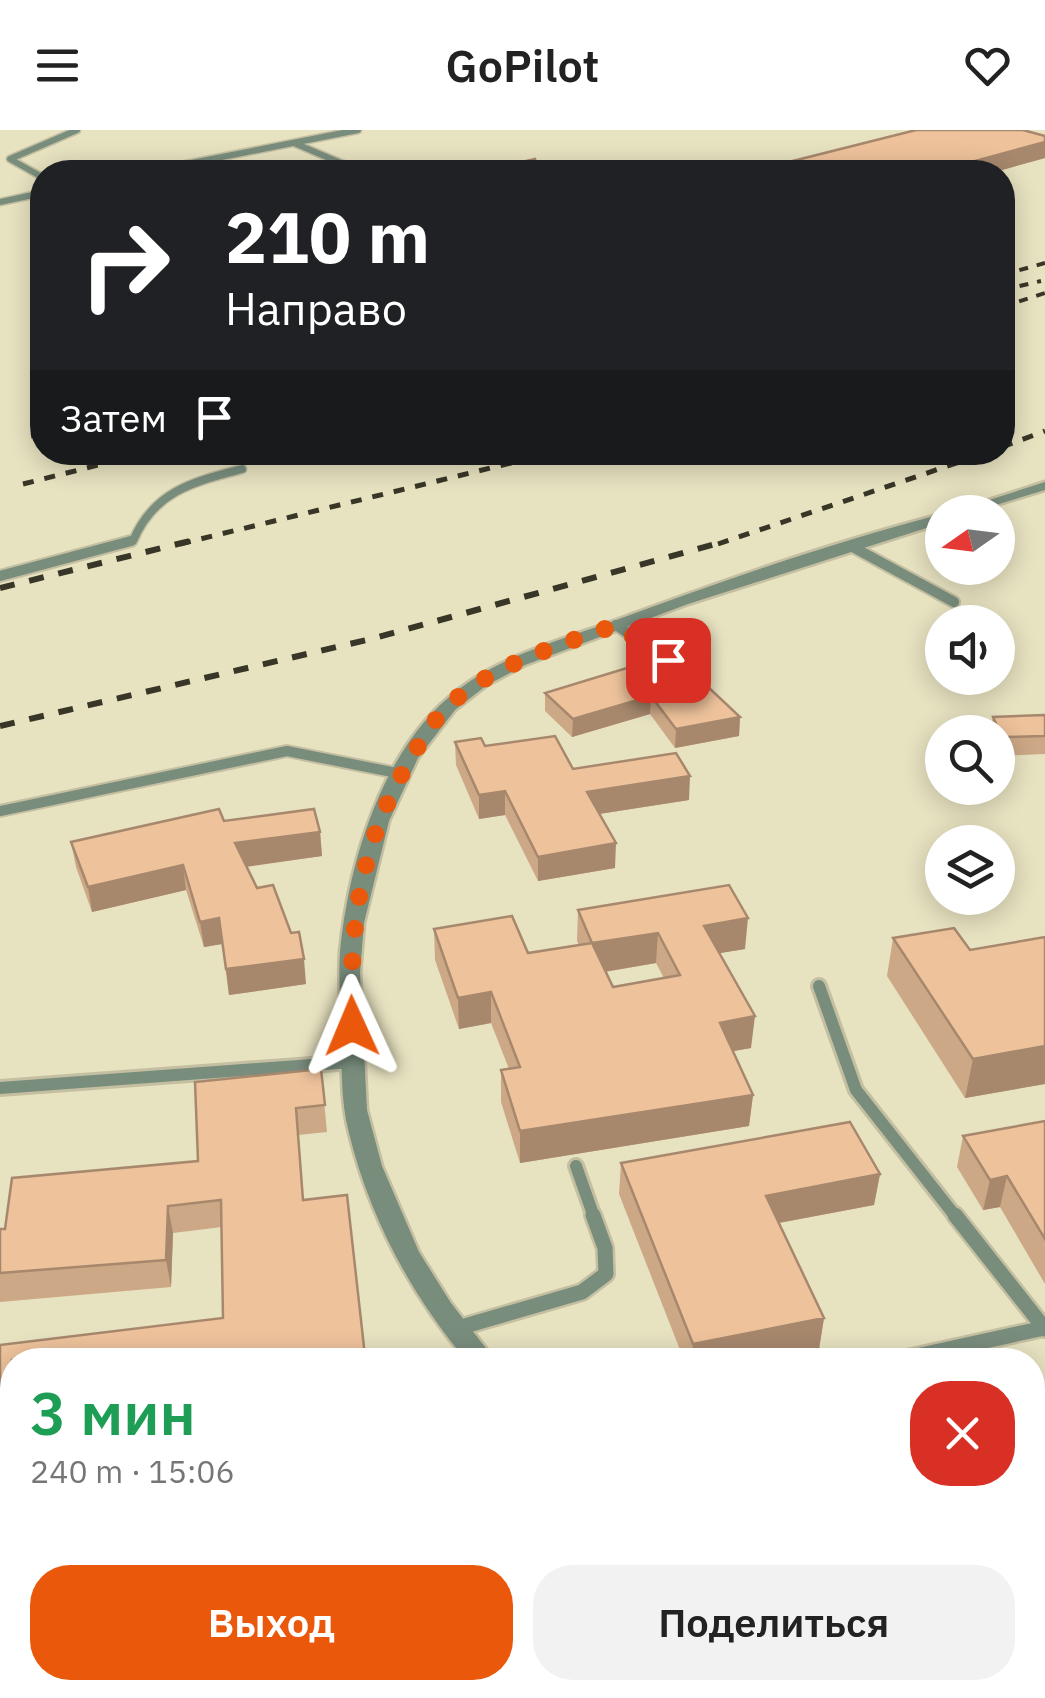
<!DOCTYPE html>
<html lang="ru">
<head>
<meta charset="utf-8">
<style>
	body { margin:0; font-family:"IBM Plex Sans",sans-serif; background:#f2f2f2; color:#222; height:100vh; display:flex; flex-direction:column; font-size:38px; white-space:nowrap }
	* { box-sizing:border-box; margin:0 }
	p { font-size:32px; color:#767676 }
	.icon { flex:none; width:55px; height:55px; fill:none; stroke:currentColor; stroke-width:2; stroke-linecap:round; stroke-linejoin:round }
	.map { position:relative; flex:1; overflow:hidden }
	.details { position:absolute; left:0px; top:1218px; width:1045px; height:352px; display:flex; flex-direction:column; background:#fff; border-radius:40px 40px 0 0; box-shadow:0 5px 25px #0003 }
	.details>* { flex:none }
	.top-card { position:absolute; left:30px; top:30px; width:985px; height:305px; border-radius:40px; box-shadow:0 5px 25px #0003; background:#202124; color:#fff; overflow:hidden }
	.needle { width:65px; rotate:256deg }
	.tools { position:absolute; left:925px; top:365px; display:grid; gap:20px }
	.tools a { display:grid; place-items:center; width:90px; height:90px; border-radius:50%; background:#fff; box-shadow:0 5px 25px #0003; font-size:50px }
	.pin { position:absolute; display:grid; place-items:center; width:85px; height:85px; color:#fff; margin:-42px; border-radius:20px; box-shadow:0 5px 15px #0006 }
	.me { position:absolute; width:110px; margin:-55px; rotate:359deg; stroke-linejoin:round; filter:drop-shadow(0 0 8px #0008) }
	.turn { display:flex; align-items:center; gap:35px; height:210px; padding:0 30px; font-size:45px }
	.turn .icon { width:130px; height:130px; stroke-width:2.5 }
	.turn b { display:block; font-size:70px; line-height:85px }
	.then { display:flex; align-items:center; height:95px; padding:0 30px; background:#0003; gap:20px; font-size:38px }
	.round { display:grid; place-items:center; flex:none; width:105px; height:105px; border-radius:40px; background:#f2f2f2 }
	.head { display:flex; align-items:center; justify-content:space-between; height:170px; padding:0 30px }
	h1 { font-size:60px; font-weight:600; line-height:75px; color:#1e9e55 }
	.button { display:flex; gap:20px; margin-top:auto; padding:20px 30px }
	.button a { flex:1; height:115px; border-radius:40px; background:#ea580c; color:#fff; font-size:40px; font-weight:600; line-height:115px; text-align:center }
	.button a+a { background:#f2f2f2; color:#222 }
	header { display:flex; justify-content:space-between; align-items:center; height:130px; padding:0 30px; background:#fff; font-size:45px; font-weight:600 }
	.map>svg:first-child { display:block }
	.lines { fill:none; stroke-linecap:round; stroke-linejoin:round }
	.service-far4-casing { stroke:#c4bfa1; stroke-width:9 }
	.service-far3-casing { stroke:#c4bfa1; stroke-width:11 }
	.service-far2-casing { stroke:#c4bfa1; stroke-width:14 }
	.service-far1-casing { stroke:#c4bfa1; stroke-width:18 }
	.service-casing { stroke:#c4bfa1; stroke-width:20 }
	.minor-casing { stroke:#c4bfa1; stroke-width:5 }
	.secondary-casing { stroke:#c4bfa1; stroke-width:5 }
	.trunk-casing { stroke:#c4bfa1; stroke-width:4 }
	.path { stroke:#98947a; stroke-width:6; stroke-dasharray:4 10; stroke-linecap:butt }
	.service-far4 { stroke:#798d7d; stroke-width:6 }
	.service-far3 { stroke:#798d7d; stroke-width:8 }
	.service-far2 { stroke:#798d7d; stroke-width:10 }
	.service-far1 { stroke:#798d7d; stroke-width:12 }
	.service { stroke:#798d7d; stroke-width:15 }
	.minor { fill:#798d7d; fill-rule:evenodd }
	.secondary { fill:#48644f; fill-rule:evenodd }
	.trunk { fill:#123c22; fill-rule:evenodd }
	.rail-far2 { stroke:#383627; stroke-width:4; stroke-dasharray:9 9; stroke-linecap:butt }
	.rail-far1 { stroke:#383627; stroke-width:5; stroke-dasharray:11 11; stroke-linecap:butt }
	.rail { stroke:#383627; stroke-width:6; stroke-dasharray:15 15; stroke-linecap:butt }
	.wall { fill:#cda886; fill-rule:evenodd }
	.shaded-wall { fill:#a7886d }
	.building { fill:#eec39c; stroke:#a7886d; stroke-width:2.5; fill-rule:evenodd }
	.route { stroke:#ea580c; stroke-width:18; stroke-dasharray:0 32.4 }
</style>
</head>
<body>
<header><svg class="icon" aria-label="menu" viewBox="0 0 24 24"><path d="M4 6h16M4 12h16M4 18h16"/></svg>GoPilot<svg class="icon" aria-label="heart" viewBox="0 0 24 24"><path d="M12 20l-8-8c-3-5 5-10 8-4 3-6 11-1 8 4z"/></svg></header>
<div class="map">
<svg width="1045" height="1568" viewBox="0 0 1045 1568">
	<rect width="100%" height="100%" fill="#e7e2c0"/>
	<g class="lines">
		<defs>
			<path id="service-far4" d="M294,13L362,42
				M146,42L358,0
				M42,47L10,29L77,0
				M0,72L42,63"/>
			<path id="service-far3" d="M122,414L133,411C154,361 193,352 242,339"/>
			<path id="service-far2" d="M851,416L954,472
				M0,446L131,411
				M616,495L668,530
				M0,681L287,621L402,644"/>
			<path id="service-far1" d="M819,856L856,960L956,1087
				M0,958L352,932
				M576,1036L594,1087"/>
			<path id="service" d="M955,1085L1045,1199
				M458,1198L582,1162L606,1144L605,1118L593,1085
				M898,1230L1044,1198
				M0,1370L12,1368"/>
			<path id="minor" d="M1045,352V360L973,382H952Z
				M942,384V393L688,474L525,535L487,555L455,580L418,628L389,691L364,793L360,843L367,980L382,1036L419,1122L451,1173L495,1230H466C411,1165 369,1086 349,1003C340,969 342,933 341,898C341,873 338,847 340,822C349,731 382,617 459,559C503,526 559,510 611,492C719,452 830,413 942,384Z"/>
			<path id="secondary" d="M1045,1426V1452L1032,1457V1431Z
				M702,1558H757L761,1568H706Z
				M824,1558H854L858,1568H828Z
				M897,1558H927L925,1568H895Z"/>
			<path id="trunk" d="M1045,1385V1419L1032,1421V1387Z
				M32,1558H146L142,1568H28Z"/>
		</defs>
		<use href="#service-far4" class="service-far4-casing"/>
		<use href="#service-far3" class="service-far3-casing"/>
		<use href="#service-far2" class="service-far2-casing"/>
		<use href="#service-far1" class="service-far1-casing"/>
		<use href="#service" class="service-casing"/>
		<use href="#minor" class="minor-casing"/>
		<use href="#secondary" class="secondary-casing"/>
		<use href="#trunk" class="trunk-casing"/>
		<path class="path" d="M1032,1292L1045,1290
			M1032,1525L1045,1522
			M947,1568L951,1558"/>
		<use href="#service-far4" class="service-far4"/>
		<use href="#service-far3" class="service-far3"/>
		<use href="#service-far2" class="service-far2"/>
		<use href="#service-far1" class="service-far1"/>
		<use href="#service" class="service"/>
		<use href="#minor" class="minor"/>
		<use href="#secondary" class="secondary"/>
		<use href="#trunk" class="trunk"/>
		<path class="rail-far2" d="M1002,145L1045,133
			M1002,160L1041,151
			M1002,177L1045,163"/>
		<path class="rail-far1" d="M31,306L42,304
			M1002,317L1045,301
			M23,354L150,322
			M180,414L556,322
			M718,414L989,322"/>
		<path class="rail" d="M0,458L190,411
			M0,596L375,508L726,411"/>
	</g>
	<path class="wall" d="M910,0H1023L1045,28L995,42H776L777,35L910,2Z
		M673,524L740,587L739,606L675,618L650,584L572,607L545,581V563Z
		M1045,585V624L999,626L998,602H990L993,587Z
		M455,612L485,616L689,670L599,684L615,738L538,751L505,685L479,689L456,635Z
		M224,691L320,702L322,726L247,736L306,854L229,865L222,814L204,817L186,760L92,782L76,737L71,712Z
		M578,780L745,819L720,823L751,918L733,921L753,965L749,996L520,1033L501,972V940L509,939L491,893L459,899L435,830L434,799L528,823L579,815L577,811ZM656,833L664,848L613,857L605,842Z
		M1045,807V954L965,968L887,846L893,808L970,820Z
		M321,939L327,1002L298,1005L303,1070L347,1065L366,1230H12V1302L0,1303V1215L223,1188L222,1097L173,1103L171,1157L0,1172V1099H5L198,1031Z
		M1045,991V1154L1000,1077L983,1080L957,1037L963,1006Z
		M621,1033L880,1044L874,1075L779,1093L824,1188L819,1219L765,1230H684L619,1064Z"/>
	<path class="shaded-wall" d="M1045,12V28L995,42H935Z
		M651,566L650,584L572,607L573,589Z
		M740,587L739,606L675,618L676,599Z
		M690,646L689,670L586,686L587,662Z
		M505,661V685L479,689V665Z
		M320,702L322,726L238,738L235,713Z
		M616,713L615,738L538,751V727Z
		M183,735L186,760L92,782L88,757Z
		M219,788L222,814L204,817L200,792Z
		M748,788L745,819L702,826L704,796Z
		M658,803L656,833L591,844L592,813Z
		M304,829L306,854L229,865L226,839Z
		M491,862V893L459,899L458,868Z
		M755,886L751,918L717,924L720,893Z
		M1045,916V954L965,968L973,929Z
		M753,965L749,996L520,1033V1001Z
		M880,1044L874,1075L762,1096L766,1066Z
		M1007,1046L1000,1077L983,1080L990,1050Z
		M168,1076L173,1103L171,1157L166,1130Z
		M824,1188L819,1219L765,1230H692L693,1214Z"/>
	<path class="building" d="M916,0H1023L1045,6V12L935,42H799L777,35Z
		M535,29L538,42H477Z
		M673,524L740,587L676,599L651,566L573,589L545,563Z
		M1045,585V606L1002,607L993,587Z
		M555,606L573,639L676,623L690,646L587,662L616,713L538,727L505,661L479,665L455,612L481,608L485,616Z
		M219,679L224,691L314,679L320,702L235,713L257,758L273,755L291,803L299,802L304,829L226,839L219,788L200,792L183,735L88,757L71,712Z
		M729,755L748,788L704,796L755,886L720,893L753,965L520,1001L501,940L520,937L491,862L458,868L434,799L512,786L528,823L592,813L578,780ZM658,803L680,845L613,857L592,813Z
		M954,798L970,820L1045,807V916L973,929L893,808Z
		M321,939L325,975L296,978L303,1070L347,1065L365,1226L338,1230H12V1273L0,1275V1215L223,1188L221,1070L168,1076L166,1130L0,1143V1099H5L12,1048L198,1031L195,952Z
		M1045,991V1109L1007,1046L990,1050L963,1006Z
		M850,992L880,1044L766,1066L824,1188L693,1214L621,1033Z"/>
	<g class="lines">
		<path class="route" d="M352,896C349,799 359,715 410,630C421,611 434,589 450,574C494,534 561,515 616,495L668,530"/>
	</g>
</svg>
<div class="tools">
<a><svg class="needle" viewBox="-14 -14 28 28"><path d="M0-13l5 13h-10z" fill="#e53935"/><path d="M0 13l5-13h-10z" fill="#767676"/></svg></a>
<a><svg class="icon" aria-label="sound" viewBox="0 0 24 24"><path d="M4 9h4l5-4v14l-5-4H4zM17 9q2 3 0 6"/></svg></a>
<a><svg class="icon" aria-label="search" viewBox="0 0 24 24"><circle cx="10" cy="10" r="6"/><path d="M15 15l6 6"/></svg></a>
<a><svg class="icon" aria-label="layers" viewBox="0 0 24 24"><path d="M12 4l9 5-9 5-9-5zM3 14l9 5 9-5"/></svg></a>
</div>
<div class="pin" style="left:668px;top:530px;background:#d93025"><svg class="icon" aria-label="arrive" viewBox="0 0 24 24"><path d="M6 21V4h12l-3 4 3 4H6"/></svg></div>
<svg class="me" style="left:352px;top:896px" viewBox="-20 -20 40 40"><path d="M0-17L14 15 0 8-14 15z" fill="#ea580c" stroke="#fff" stroke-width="4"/></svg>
<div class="top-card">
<div class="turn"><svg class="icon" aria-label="right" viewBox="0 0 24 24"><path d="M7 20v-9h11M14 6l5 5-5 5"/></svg><div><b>210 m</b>Направо</div></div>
<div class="then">Затем<svg class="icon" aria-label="arrive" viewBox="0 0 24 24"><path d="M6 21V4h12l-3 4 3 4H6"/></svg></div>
</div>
<section class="details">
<div class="head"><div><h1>3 мин</h1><p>240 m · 15:06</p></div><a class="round" style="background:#d93025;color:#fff"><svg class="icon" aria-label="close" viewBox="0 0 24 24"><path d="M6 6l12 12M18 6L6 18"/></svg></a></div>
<div class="button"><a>Выход</a><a>Поделиться</a></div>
</section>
</div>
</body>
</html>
